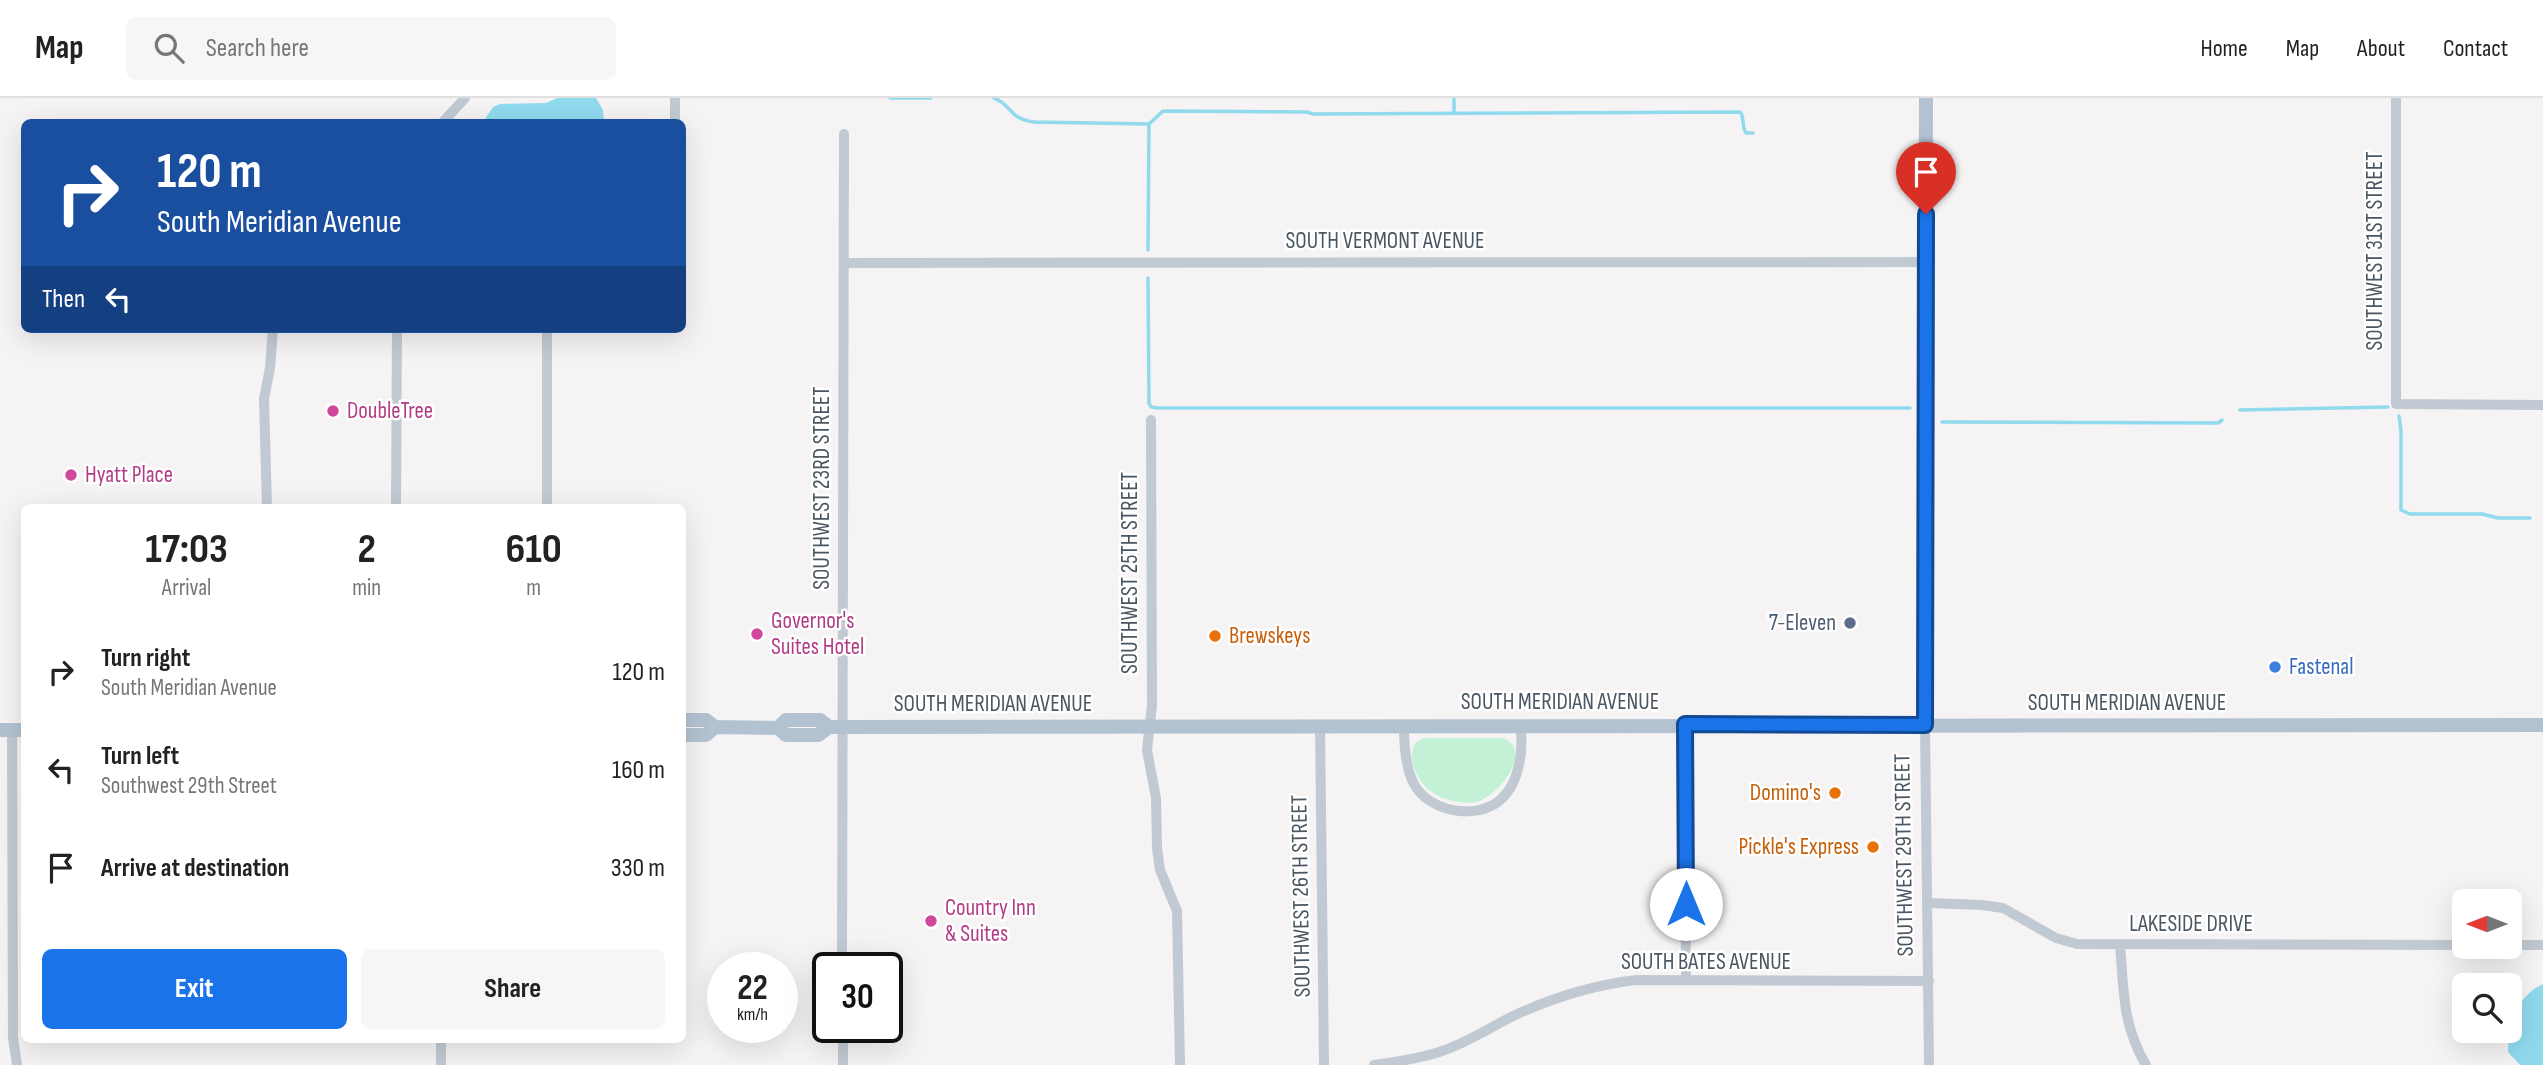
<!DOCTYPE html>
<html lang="en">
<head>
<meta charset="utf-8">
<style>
	body { margin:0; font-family:"Sofia Sans Condensed",sans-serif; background:#f6f6f6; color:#222; height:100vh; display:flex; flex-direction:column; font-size:26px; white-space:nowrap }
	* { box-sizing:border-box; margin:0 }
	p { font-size:23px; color:#767676 }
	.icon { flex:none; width:38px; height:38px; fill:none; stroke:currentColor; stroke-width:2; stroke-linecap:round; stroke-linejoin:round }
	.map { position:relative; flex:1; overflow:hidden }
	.drawer { position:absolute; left:21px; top:406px; width:665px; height:539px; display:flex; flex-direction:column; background:#fff; border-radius:10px; box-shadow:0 7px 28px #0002 }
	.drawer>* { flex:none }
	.banner { position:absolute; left:21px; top:21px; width:665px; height:214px; border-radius:10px; box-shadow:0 7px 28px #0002; background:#1a4fa0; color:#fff; overflow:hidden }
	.needle { width:46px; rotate:270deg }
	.fabs { position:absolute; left:2452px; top:791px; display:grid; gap:14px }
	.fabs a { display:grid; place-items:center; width:70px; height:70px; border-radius:10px; background:#fff; box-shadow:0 7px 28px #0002; font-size:35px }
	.speed { position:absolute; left:707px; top:854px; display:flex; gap:14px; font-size:35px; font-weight:700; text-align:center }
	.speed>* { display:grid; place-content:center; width:91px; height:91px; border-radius:50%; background:#fff; box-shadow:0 7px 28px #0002; line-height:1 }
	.speed small { font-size:18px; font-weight:400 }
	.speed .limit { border:4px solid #111; border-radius:10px; background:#fff; color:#111 }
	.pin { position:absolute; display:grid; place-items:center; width:60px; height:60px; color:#fff; margin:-72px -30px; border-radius:50% 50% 50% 0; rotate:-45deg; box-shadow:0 0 7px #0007 }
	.pin .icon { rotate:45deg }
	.me { position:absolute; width:77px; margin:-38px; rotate:0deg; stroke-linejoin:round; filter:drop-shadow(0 0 5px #0008) }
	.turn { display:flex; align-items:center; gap:24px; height:147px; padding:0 21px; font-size:32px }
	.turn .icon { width:91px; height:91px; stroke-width:2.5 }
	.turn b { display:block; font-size:49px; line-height:60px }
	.then { display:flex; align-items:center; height:66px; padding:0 21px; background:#0003; gap:14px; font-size:26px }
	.eta { display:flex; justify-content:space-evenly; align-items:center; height:119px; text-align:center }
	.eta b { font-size:42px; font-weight:700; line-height:49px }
	.cta { display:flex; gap:14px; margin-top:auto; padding:14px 21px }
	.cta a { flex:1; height:80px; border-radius:10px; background:#1a73e8; color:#fff; font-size:28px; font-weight:700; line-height:80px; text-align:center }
	.cta a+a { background:#f6f6f6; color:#222 }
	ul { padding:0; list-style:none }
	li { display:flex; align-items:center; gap:21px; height:98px; padding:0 21px }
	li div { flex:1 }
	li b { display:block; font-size:26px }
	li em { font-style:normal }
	header { display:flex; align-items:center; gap:42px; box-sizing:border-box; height:98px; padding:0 35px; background:#fff; border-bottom:2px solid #e0e0e0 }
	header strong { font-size:33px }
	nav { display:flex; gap:38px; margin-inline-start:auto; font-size:24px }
	.search { width:490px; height:63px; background:#f6f6f6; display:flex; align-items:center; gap:18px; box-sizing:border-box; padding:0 24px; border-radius:10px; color:#767676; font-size:26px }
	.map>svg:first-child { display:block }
	.green { fill:#c3f1d5 }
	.water { fill:#90daee }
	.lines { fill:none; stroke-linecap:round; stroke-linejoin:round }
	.stream { stroke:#90daee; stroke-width:3.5 }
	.minor { stroke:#c1cad2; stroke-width:10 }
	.major { stroke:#b3c2d1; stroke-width:14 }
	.route-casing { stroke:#114b97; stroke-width:18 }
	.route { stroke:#1a73e8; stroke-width:12 }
	.hotel-dot { fill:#d1479c; stroke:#fff; stroke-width:2.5 }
	.service-dot { fill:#5c6f8a; stroke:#fff; stroke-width:2.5 }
	.food-dot { fill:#e8710a; stroke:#fff; stroke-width:2.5 }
	.shop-dot { fill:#3f7fe0; stroke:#fff; stroke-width:2.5 }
	.labels { text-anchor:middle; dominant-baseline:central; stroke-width:5; stroke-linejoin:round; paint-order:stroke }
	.street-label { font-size:23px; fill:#4a5661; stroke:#fff }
	.hotel-label { font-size:23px; fill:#b23c85; stroke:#fff; text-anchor:start }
	.service-label { font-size:23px; fill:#4e5e75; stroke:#fff; text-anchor:end }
	.food-label { font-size:23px; fill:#c56008; stroke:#fff; text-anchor:end }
	.shop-label { font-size:23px; fill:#366cbe; stroke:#fff; text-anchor:start }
</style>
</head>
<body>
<header>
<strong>Map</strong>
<div class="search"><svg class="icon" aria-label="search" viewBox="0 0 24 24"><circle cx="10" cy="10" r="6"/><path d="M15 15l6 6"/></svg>Search here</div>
<nav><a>Home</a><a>Map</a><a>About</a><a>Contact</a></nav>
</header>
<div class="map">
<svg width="2543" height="967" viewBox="0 0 2543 967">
	<rect width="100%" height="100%" fill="#f5f3f3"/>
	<path class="green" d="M1424,640H1503C1535,652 1498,699 1476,704C1468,706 1457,704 1449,702C1437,699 1425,691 1419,680C1412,668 1409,656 1416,644Z"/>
	<path class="water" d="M557,0H596L603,12L604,24H485V21L493,9L500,6L546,5Z
		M2543,886V967H2520L2508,954C2509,927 2516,898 2543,886Z"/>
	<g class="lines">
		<path class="stream" d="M890,0H931
			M994,0C1013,7 1007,20 1034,24L1149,26L1163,13L1307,14L1313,16L1740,14L1742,17L1744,31L1746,35H1753
			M1454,15V0
			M1148,152L1149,26
			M1148,180L1149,305L1151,309L1158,310H1910
			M2240,312L2388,309
			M2399,318L2401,333V412L2410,416H2482L2498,420H2530
			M1942,324L2218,325L2222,322"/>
		<path class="minor" d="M675,0V24
			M2396,0V306L2543,307
			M443,24L465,0
			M844,165L1926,164
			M1151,322L1152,607L1147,652L1156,700L1157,750L1160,772L1177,813L1180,967
			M267,410L264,301L270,270L273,231
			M396,410L397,231
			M547,410V231
			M1685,627L1686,882
			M1925,627L1929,967
			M1320,628L1324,967
			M1404,628C1404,646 1405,669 1414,686C1429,714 1475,722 1499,703C1520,686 1524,651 1520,627
			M12,632L13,940L17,967
			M1928,805L1982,807L2003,810L2056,840L2077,846L2464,847
			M2120,847C2124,893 2122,926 2146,967
			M2510,847H2543
			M842,870L844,36
			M843,929V967
			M441,942V967
			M1374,967C1401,963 1432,959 1457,947C1475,939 1492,929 1509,920C1551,900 1591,887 1637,882L1929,883"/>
		<path class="major" d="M682,622H706L715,629L778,630L786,622H820L829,629H842L2543,627
			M1925,627L1926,0
			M778,630L786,637H818L829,629
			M0,632H24
			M682,637H706L715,629"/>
	</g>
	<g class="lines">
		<defs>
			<path id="route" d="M1686,806L1685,626L1925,627L1926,116"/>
		</defs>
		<use href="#route" class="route-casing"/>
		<use href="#route" class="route"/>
	</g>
	<g class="hotel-dot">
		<circle cx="333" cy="313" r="7"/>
		<circle cx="71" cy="377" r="7"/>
		<circle cx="757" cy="536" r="7"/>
		<circle cx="931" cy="823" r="7"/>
	</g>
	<circle class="service-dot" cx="1850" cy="525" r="7"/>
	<g class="food-dot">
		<circle cx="1215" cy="538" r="7"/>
		<circle cx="1835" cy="695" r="7"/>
		<circle cx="1873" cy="749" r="7"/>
	</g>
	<circle class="shop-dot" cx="2275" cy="569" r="7"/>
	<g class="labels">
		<g class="street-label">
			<text x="1385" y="143">SOUTH VERMONT AVENUE</text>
			<text transform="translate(2375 153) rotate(-90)">SOUTHWEST 31ST STREET</text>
			<text transform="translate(822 390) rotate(-90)">SOUTHWEST 23RD STREET</text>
			<text transform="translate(1130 475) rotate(-90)">SOUTHWEST 25TH STREET</text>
			<text x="1560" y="604">SOUTH MERIDIAN AVENUE</text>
			<text x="2127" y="605">SOUTH MERIDIAN AVENUE</text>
			<text x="993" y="606">SOUTH MERIDIAN AVENUE</text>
			<text transform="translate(1904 757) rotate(-91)">SOUTHWEST 29TH STREET</text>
			<text transform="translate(1301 798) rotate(-91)">SOUTHWEST 26TH STREET</text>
			<text x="2191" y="826">LAKESIDE DRIVE</text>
			<text x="1706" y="864">SOUTH BATES AVENUE</text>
		</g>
		<g class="hotel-label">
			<text x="347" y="313">DoubleTree</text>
			<text x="85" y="377">Hyatt Place</text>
			<text x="771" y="523">Governor's<tspan x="771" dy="26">Suites Hotel</tspan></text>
			<text x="945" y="810">Country Inn<tspan x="945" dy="26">&amp; Suites</tspan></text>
		</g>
		<g class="service-label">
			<text x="1836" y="525">7-Eleven</text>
		</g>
		<g class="food-label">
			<text x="1229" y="538" text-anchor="start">Brewskeys</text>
			<text x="1821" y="695">Domino's</text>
			<text x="1859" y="749">Pickle's Express</text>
		</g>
		<g class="shop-label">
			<text x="2289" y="569">Fastenal</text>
		</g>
	</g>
</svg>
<div class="fabs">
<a><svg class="needle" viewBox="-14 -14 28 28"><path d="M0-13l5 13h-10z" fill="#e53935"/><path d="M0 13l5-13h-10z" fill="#767676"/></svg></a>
<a><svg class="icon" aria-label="search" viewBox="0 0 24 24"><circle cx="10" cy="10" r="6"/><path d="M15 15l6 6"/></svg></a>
</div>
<div class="speed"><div>22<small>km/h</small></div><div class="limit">30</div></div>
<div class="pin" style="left:1926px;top:116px;background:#d93025"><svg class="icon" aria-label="arrive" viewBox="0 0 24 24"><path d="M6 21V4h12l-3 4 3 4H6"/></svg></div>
<svg class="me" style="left:1686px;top:806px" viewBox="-20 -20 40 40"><circle r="19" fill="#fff"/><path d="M0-13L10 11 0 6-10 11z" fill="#1a73e8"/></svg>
<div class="banner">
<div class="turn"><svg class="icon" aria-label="right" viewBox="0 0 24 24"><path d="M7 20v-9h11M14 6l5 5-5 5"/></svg><div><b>120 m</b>South Meridian Avenue</div></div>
<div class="then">Then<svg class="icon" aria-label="left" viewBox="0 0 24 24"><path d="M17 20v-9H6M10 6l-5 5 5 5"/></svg></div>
</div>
<section class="drawer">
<div class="eta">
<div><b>17:03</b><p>Arrival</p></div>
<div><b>2</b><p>min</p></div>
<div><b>610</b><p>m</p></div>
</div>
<ul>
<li><svg class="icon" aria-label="right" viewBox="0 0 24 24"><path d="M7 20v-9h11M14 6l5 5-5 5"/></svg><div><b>Turn right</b><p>South Meridian Avenue</p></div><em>120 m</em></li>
<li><svg class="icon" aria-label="left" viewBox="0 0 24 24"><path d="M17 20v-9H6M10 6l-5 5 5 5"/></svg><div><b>Turn left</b><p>Southwest 29th Street</p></div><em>160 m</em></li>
<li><svg class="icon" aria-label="arrive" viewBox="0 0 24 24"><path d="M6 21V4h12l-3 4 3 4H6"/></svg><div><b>Arrive at destination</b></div><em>330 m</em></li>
</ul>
<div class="cta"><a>Exit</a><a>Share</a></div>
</section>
</div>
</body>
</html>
